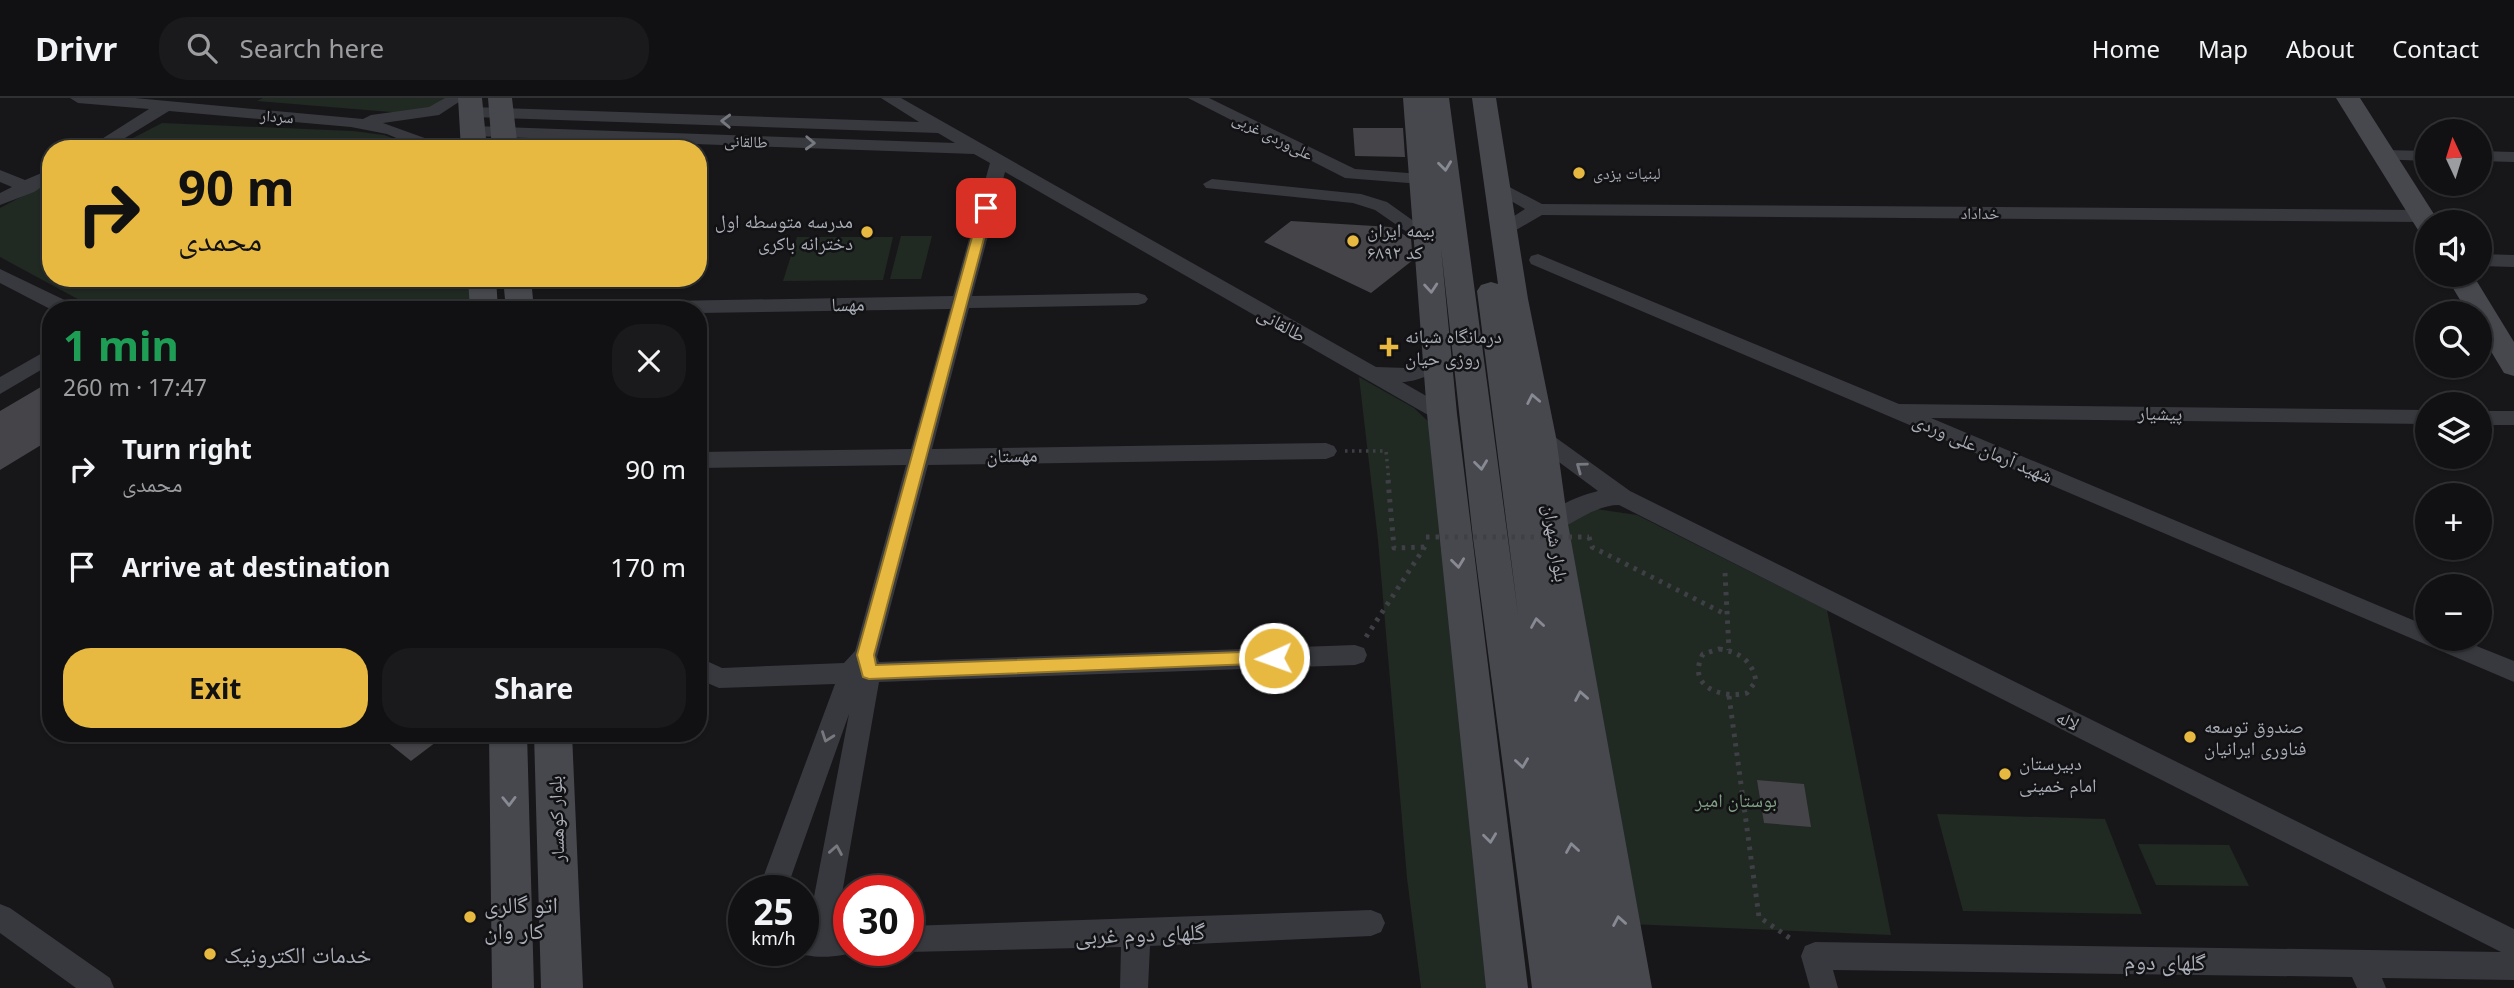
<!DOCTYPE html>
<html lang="en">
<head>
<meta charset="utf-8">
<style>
	body { margin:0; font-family:"Noto Sans","Noto Naskh Arabic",sans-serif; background:#1a1a1c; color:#f1f3f6; height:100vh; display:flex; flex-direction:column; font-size:26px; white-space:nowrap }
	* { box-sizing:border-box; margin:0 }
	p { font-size:23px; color:#9c9da0 }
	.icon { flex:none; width:38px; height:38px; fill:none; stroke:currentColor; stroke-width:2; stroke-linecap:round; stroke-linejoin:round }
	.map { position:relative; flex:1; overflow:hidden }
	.panel { position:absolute; left:42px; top:203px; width:665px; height:441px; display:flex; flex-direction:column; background:#111113; border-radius:28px; box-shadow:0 2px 5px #0004,0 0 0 2px #303133 }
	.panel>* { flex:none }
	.top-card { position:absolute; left:42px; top:42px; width:665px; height:147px; border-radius:28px; box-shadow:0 2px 5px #0004,0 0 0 2px #303133; background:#e7b941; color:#111; overflow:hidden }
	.needle { width:46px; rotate:356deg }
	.tools { position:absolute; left:2415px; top:21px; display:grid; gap:14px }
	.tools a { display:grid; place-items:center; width:77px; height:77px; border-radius:50%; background:#111113; box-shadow:0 2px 5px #0004,0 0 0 2px #303133; font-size:35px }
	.speed { position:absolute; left:728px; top:777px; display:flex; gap:14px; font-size:35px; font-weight:700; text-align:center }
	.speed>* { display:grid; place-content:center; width:91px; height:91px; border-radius:50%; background:#111113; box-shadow:0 2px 5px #0004,0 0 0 2px #303133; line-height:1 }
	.speed small { font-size:18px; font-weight:400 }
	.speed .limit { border:10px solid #d22; background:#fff; color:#111 }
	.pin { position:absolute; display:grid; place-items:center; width:60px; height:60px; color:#fff; margin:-30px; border-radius:14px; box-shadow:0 4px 10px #0006 }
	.me { position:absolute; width:77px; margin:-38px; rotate:268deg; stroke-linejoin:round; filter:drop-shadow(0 0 5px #0008) }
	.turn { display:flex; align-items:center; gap:24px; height:147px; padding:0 21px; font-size:32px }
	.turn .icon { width:91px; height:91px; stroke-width:2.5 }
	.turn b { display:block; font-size:49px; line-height:60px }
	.round { display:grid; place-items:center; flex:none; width:74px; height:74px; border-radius:28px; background:#1a1a1c }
	.overview { display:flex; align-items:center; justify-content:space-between; height:119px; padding:0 21px }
	h1 { font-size:42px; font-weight:700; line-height:52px; color:#1e9e55 }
	.action { display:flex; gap:14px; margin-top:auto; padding:14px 21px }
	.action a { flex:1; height:80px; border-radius:28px; background:#e7b941; color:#111; font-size:28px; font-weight:700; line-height:80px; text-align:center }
	.action a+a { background:#1a1a1c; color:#f1f3f6 }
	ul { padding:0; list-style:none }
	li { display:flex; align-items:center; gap:21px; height:98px; padding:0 21px }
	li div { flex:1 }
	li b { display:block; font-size:26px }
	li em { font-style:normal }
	header { display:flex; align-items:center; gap:42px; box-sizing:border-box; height:98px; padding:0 35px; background:#111113; border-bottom:2px solid #303133 }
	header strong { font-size:33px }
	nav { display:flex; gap:38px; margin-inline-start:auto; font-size:24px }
	.search { width:490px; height:63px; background:#1a1a1c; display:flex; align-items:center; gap:18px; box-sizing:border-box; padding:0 24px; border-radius:28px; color:#9c9da0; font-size:26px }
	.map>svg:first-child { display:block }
	.green { fill:#212923 }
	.building { fill:#444449 }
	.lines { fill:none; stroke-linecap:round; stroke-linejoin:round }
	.path-far1 { stroke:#3e4045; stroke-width:3.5; stroke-dasharray:2.5 4.5; stroke-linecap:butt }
	.path { stroke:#3e4045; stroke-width:5; stroke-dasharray:3.5 6; stroke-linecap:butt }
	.street { fill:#38393e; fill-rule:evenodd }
	.secondary { fill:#47484e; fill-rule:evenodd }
	.path-bridge { stroke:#3e4045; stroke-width:5; stroke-dasharray:3.5 6; stroke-linecap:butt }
	.oneway { stroke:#777981 }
	.oneway2 { stroke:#878a93 }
	.route { fill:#e7b941; stroke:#96782a; stroke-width:2 }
	.poi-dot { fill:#e7b941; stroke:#121214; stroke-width:2.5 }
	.labels { text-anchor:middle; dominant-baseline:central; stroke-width:5; stroke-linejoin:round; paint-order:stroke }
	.far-street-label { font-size:16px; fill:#aaaeb8; stroke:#121214 }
	.far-poi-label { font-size:16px; fill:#aaaeb8; stroke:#121214; text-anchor:start }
	.poi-label { font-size:19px; fill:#aaaeb8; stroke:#121214; text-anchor:start }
	.street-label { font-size:19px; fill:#aaaeb8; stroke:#121214 }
	.park-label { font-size:19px; fill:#82a286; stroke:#121214 }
	.near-poi-label { font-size:23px; fill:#aaaeb8; stroke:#121214; text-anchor:start }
	.near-street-label { font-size:23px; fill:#aaaeb8; stroke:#121214 }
</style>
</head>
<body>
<header>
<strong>Drivr</strong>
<div class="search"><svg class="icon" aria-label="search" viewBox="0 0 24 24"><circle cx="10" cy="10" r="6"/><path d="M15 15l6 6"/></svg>Search here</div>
<nav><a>Home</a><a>Map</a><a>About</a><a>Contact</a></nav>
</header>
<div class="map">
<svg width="2514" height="890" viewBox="0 0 2514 890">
	<rect width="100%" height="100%" fill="#171719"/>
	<path class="green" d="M263,0H452L442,7L403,15L257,3Z
		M162,25L353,33L384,37L422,51H112Z
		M51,83V180H468L471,212H98L0,159V110Z
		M901,138H932L921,181H890Z
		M797,139H893L883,182L783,183Z
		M1359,279L1414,310L1433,328L1492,890H1421L1407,780L1378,442Z
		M1596,411L1637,417L1827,512L1891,837L1629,826L1565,433L1570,422Z
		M1937,716L2105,721L2142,816L1963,813Z
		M2138,746L2229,747L2249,788L2156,787Z"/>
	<path class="building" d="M1353,30H1403L1405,59L1355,58Z
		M1291,123L1391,129L1411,141L1413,162L1371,195L1264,144Z
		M51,283V341L0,372V313Z
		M376,635H448L411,663Z
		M1757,682L1804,686L1811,729L1764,725Z"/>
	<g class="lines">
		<path class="path-far1" d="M1345,353H1386L1389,384"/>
		<path class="path" d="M1388,382L1394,450L1426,449
			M1589,439L1592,449L1727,517
			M1725,475L1729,552
			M1366,539L1426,447
			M1719,551C1739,554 1752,562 1756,583L1747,595C1720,601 1686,588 1703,556Z
			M1729,598L1759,819L1794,843"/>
		<path class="street" d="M70,0H135L363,21L371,17L429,9L445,0H465L439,17L383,25L444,47L446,51H422L387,36L351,29L169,13L107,51H86L149,11L78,5Z
			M881,0H901L1376,269L1407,270L1430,258H1444L1447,263C1439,275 1416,284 1402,284L1449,311L1452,316L1449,321L1442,323L1435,321L1005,74L972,198L1138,195L1145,197L1148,201L1145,205L1138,207L969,210L932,351L1326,345L1334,348L1337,353L1334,358L1326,361L928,367L877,559L879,564L1355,547L1364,550L1367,557L1364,564L1355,567L879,584L836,830H849V852H859C842,860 808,862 792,852H803V831L808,830L849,616L786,793H758L835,586L719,590L698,581V559L722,570L844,565L855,553L906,367L698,370V354L911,351L950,211L698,215V212L549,211L552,206L559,205L953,198L990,65L974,56L473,38L464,33L473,28L955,45L938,35L471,19L463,14L471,9L919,24Z
			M1188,0H1209L1355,71L1421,76L1430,81L1421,86L1345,80Z
			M2384,52L2427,53V63L2378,61L2375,57L2378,53Z
			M2480,53L2514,54V64L2480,63Z
			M51,71V83L34,94L0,107V95L12,89L0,84V72L25,82Z
			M1212,81L1361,96L1387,104L1436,139L1434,143H1420L1375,112L1353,105L1206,90L1203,86Z
			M1498,83L1542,106L2422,112L2431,118L2422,124L1542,117L1504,139L1497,137L1495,133L1497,129L1525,111L1492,92L1489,88L1492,84Z
			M1538,156L1899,306L2427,312V326L1931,320L2427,528V541H2459L2514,563V584L1531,166L1529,162L1531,158Z
			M2480,156L2514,157V169L2480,168Z
			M0,171L75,207L78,212H52L0,185Z
			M51,250V266L0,296V279Z
			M2480,313H2514V327H2480Z
			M1540,331L1548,334L1630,393L2514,831V882L2382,880L2386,890H2357L2352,879L1833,872L1838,890H1810L1801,858L1805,848L1815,844L2501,854L1619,407C1588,407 1563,438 1544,432L1541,426C1551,408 1579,398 1598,393L1532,344L1529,339L1532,334Z
			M0,806L10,810L110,880L114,890H76L0,835Z
			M1371,812L1381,816L1385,825L1381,834L1371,838L1150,848L1148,890H1120L1121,849L908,854L902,852H908V828Z"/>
		<path class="secondary" d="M458,0H482L487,51H461Z
			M488,0H512L518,51H492Z
			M1403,0H1449L1518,516L1477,193L1481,187L1491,184L1498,186L1472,0H1496L1528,201L1556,339L1568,426L1652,890H1532L1473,440L1441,150L1457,316L1528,890H1486L1427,316Z
			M2336,0H2360L2439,124H2427V134L2418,132Z
			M2445,177H2473L2514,244V278L2504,275L2480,235V215H2468Z
			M468,180H496L498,212H470Z
			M503,180H531L534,212H506Z
			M489,635H527L534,890H492Z
			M534,635H572L583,890H541Z"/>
		<path class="path-bridge" d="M1426,439H1589"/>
	</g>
	<defs><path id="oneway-chevron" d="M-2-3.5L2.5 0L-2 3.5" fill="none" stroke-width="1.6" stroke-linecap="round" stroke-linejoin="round" transform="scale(1.75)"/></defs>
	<g class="oneway">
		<use href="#oneway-chevron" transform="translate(726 23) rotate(-178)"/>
		<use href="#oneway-chevron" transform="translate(810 45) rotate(2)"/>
		<use href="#oneway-chevron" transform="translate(1581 369) rotate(-144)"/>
		<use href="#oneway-chevron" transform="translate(827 639) rotate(110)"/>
		<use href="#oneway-chevron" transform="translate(836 752) rotate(-80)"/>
	</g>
	<g class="oneway2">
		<use href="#oneway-chevron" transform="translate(1445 68) rotate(83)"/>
		<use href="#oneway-chevron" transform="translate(1431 190) rotate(85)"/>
		<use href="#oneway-chevron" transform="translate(1533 301) rotate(-101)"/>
		<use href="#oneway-chevron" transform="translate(1481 367) rotate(83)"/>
		<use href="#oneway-chevron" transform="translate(1458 465) rotate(83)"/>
		<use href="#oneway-chevron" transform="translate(1537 525) rotate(-99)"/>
		<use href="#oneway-chevron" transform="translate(1581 598) rotate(-100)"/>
		<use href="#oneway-chevron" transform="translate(1522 665) rotate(82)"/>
		<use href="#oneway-chevron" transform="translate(509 703) rotate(89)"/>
		<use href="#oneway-chevron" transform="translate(1490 740) rotate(83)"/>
		<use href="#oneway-chevron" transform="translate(1572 750) rotate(-99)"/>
		<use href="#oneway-chevron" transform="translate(1619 823) rotate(-100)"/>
	</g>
	<path class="route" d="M986,106L992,110L874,557L876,567L1274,553L1280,555L1282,560L1280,565L869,581L863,579L857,557L980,110Z"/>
	<g class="poi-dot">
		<circle cx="1579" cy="75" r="7"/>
		<circle cx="867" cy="134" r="7"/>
		<circle cx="1353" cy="143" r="7"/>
		<path d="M1385.5 238.5h7v7h7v7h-7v7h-7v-7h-7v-7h7z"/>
		<circle cx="2190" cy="639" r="7"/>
		<circle cx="2005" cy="676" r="7"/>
		<circle cx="470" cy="819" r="7"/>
		<circle cx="210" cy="856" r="7"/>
	</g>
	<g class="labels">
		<g class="far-street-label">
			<text transform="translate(277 18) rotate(4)">سردار</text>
			<text transform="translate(1273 38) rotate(26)">علی‌وردی غربی</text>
			<text transform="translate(746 43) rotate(2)">طالقانی</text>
			<text x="1980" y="115">خداداد</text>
		</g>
		<g class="far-poi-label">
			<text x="1593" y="75">لبنیات یزدی</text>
		</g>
		<g class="poi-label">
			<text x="853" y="123" text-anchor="end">مدرسه متوسطه اول<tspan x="853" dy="22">دخترانه باکری</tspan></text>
			<text x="1367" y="132">بیمه ایران<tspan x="1367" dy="22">کد ۶۸۹۲</tspan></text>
			<text x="1405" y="238">درمانگاه شبانه<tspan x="1405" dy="22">روزی حیان</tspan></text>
			<text x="2204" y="628">صندوق توسعه<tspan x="2204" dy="22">فناوری ایرانیان</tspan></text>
			<text x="2019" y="665">دبیرستان<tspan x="2019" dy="22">امام خمینی</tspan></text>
		</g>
		<g class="street-label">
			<text transform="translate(848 206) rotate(-1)">مهسا</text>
			<text transform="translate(1282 226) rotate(30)">طالقانی</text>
			<text transform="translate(2160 315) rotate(1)">پیشیار</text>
			<text transform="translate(1983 350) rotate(23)">شهید آرمان علی وردی</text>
			<text transform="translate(1012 357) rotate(-1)">مهستان</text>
			<text transform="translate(1556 445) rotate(81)">بلوار شهران</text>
			<text transform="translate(2068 622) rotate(27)">لاله</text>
			<text transform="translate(556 721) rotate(-92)">بلوار کوهسار</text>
		</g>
		<g class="park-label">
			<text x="1736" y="702">بوستان امیر</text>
		</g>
		<g class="near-poi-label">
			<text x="484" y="806">اتو گالری<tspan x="484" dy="26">کار وان</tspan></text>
			<text x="224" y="856">خدمات الکترونیک</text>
		</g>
		<g class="near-street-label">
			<text transform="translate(1140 835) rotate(-2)">گلهای دوم غربی</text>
			<text transform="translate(2165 863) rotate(1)">گلهای دوم</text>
		</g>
	</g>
</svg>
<div class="tools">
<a><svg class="needle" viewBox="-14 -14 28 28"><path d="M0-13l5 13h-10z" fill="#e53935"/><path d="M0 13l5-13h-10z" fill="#9c9da0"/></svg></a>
<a><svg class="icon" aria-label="sound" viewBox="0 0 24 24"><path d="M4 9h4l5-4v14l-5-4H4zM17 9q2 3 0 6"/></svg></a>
<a><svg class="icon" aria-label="search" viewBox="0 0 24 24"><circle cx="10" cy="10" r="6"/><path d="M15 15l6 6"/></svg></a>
<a><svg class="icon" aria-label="layers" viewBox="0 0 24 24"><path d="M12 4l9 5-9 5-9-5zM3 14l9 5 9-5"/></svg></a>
<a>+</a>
<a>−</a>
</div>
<div class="speed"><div>25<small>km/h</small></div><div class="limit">30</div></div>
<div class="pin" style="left:986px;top:110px;background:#d93025"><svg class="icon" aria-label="arrive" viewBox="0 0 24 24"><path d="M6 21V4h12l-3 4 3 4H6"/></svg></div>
<svg class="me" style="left:1274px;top:560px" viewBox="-20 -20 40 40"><circle r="17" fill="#e7b941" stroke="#fff" stroke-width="3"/><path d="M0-11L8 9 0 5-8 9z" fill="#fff"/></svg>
<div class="top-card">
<div class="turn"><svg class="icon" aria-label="right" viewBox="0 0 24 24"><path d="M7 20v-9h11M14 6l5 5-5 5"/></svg><div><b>90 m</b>محمدی</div></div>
</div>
<section class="panel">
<div class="overview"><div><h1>1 min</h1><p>260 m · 17:47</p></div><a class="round"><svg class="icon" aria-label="close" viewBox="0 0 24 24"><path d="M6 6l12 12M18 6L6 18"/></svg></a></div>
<ul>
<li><svg class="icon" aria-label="right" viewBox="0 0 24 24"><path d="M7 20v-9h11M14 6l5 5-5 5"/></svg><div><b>Turn right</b><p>محمدی</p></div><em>90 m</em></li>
<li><svg class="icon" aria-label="arrive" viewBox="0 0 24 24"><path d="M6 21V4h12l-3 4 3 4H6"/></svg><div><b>Arrive at destination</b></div><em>170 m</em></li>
</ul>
<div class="action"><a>Exit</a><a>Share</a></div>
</section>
</div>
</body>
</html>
